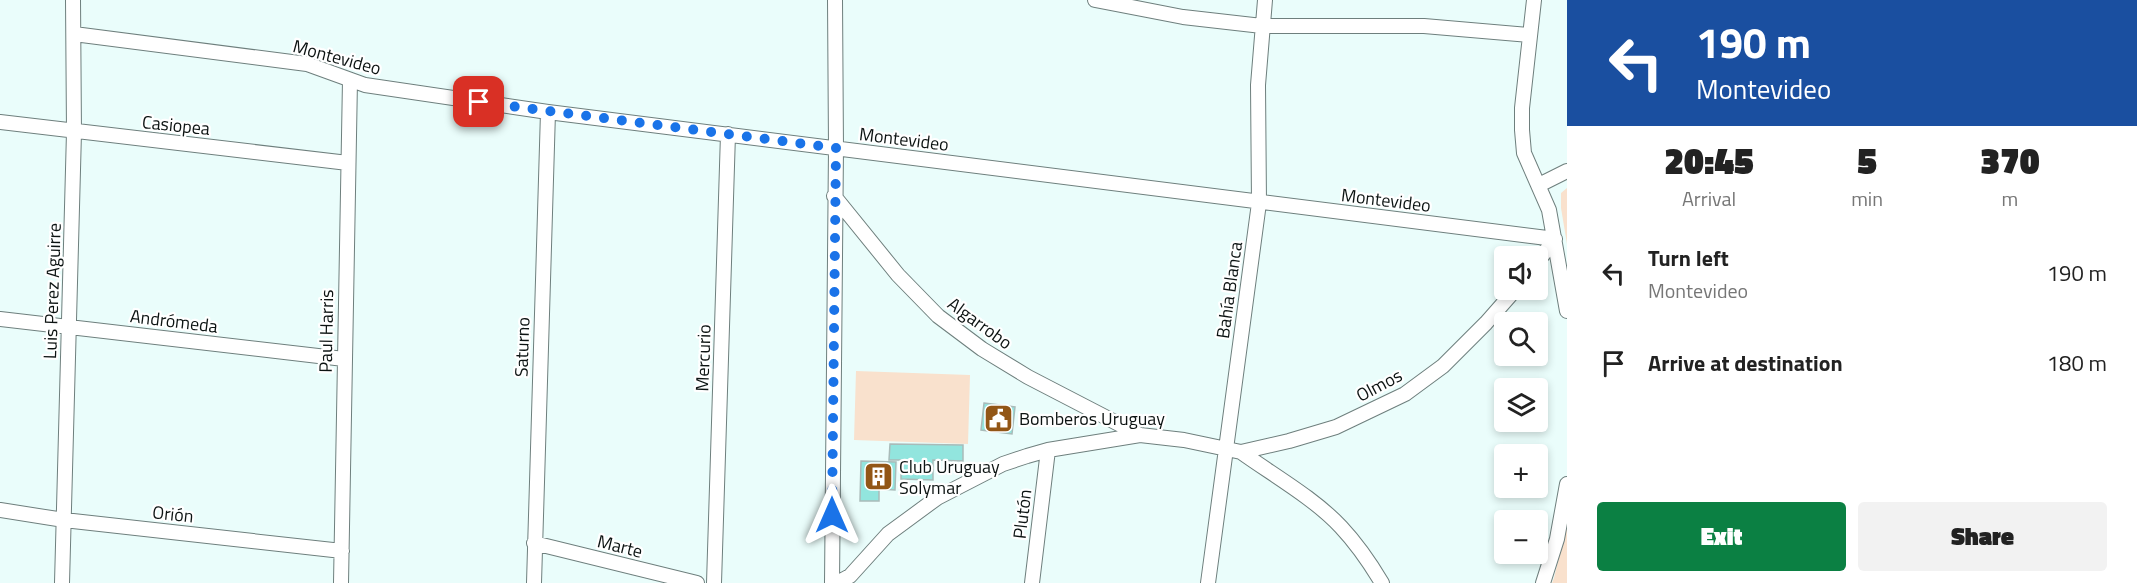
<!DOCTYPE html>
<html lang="en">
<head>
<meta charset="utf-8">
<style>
	body { margin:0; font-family:"Titillium Web",sans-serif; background:#f2f2f2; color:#222; height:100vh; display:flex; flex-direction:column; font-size:22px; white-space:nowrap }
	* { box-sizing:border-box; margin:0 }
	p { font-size:20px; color:#767676 }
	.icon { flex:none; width:33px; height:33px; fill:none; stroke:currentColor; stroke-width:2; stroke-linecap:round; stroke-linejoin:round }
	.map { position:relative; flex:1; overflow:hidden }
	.details { display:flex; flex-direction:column; background:#fff; width:570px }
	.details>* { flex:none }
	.guide { background:#1a4fa0; color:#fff; overflow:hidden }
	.buttons { position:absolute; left:1494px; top:246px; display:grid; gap:12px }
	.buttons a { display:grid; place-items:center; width:54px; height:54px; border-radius:6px; background:#fff; box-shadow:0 3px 9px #0003; font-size:30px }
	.pin { position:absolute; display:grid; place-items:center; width:51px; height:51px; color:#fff; margin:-26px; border-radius:12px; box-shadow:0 3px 9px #0006 }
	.me { position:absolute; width:66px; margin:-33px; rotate:0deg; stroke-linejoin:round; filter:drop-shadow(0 0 4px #0008) }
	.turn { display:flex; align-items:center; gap:21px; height:126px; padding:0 30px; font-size:27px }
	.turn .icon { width:78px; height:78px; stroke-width:2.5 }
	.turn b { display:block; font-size:42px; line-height:51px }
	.eta { display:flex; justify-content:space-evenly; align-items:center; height:102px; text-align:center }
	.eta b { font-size:36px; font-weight:800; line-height:42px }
	.cta { display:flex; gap:12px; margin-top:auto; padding:12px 30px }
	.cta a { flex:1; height:69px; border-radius:6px; background:#0b8043; color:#fff; font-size:24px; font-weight:800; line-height:69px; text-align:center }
	.cta a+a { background:#f2f2f2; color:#222 }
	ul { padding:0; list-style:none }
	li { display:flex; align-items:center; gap:18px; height:90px; padding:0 30px }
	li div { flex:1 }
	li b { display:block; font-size:22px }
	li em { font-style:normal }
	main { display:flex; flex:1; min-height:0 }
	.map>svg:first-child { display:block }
	.green { fill:#f9e1cd }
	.building { fill:#92e5de; stroke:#a9bbb9; stroke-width:1.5 }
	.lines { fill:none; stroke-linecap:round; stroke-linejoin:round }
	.minor-casing { stroke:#6e7f7d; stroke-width:16 }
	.minor { stroke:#fff; stroke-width:14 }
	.route { stroke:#1a73e8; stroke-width:10; stroke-dasharray:0 18 }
	.labels { text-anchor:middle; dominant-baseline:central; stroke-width:4.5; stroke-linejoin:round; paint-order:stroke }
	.street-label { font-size:18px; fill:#0c1312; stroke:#fff }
	.poi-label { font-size:18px; fill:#0c1312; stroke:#fff; text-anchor:start }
</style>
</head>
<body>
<main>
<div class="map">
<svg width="1567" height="583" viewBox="0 0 1567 583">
	<rect width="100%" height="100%" fill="#eafdfb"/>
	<path class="green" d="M1567,188V244L1561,208V193Z
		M856,371L970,375L968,444L854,440Z
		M1567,523V583H1552L1554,578Z"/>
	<path class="building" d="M984,403L1015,407L1012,434L981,430Z
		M890,444L963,445V461L933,460V480L901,479V460H889Z
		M861,461L896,462L895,490L879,489V501H860Z"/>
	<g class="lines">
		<defs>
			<path id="minor" d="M1095,0L1183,17L1262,26H1424L1530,35
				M1534,0L1522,108V130L1524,153L1549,210L1567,311
				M74,34L307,64L365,85L548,112L1555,239
				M0,122L348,163
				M1539,185L1567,171
				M834,196L898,275L938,316L982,349L1028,377L1140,435
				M1538,261L1555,239
				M0,319L344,359
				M1241,452C1273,475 1314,498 1341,527C1357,544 1370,563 1382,583
				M0,510L64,520L342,551
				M534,543L697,583
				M62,583L74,132L73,0
				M341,583L350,80
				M534,583L548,112
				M714,583L728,134
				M832,583L836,148L835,0
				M837,583L850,576L888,534L937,498L1003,464L1027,456L1048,450L1140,435L1184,440L1241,452L1289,441L1336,427L1405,394L1443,366L1486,323L1515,290
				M1032,583L1048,450
				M1208,583L1259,203L1258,85L1265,0
				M1543,583L1557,539L1567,484"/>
		</defs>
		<use href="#minor" class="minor-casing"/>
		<use href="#minor" class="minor"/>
	</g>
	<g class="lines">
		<path class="route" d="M479,102L836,148L832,515"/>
	</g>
	<defs>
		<symbol id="civic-square" viewBox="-11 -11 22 22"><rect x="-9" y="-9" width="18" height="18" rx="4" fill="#925616" stroke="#fff"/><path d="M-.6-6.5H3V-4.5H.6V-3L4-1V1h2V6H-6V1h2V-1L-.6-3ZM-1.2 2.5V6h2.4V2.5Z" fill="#fff"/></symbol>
		<symbol id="building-square" viewBox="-11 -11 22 22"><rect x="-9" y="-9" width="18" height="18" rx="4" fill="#925616" stroke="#fff"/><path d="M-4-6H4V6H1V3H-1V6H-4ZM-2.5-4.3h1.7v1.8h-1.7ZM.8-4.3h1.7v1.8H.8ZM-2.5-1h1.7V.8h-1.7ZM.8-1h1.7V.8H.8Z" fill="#fff"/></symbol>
	</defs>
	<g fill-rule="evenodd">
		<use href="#civic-square" x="982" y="402" width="33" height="33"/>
		<use href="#building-square" x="862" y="460" width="33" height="33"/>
	</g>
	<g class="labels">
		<g class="street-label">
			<text transform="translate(337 57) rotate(15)">Montevideo</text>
			<text transform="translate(176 125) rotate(6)">Casiopea</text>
			<text transform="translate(904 139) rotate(7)">Montevideo</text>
			<text transform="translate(1386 200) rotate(7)">Montevideo</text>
			<text transform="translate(1229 290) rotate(-82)">Bahía Blanca</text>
			<text transform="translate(52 291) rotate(-88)">Luis Perez Aguirre</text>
			<text transform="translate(174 321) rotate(7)">Andrómeda</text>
			<text transform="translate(980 323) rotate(36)">Algarrobo</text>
			<text transform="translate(326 331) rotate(-89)">Paul Harris</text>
			<text transform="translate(522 347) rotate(-88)">Saturno</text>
			<text transform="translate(703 358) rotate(-88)">Mercurio</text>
			<text transform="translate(1379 385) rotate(-28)">Olmos</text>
			<text transform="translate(173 514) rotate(6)">Orión</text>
			<text transform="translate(1022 514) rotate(-83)">Plutón</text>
			<text transform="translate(620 546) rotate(14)">Marte</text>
		</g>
		<g class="poi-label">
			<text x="1019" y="418">Bomberos Uruguay</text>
			<text x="899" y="466">Club Uruguay<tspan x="899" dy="21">Solymar</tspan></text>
		</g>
	</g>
</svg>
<div class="buttons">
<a><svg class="icon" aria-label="sound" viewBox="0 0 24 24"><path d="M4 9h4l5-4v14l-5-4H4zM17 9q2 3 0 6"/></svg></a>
<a><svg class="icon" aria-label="search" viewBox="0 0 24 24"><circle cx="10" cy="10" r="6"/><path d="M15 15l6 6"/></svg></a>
<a><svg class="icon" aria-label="layers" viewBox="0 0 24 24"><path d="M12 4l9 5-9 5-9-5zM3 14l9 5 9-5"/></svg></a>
<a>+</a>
<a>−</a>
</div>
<div class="pin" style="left:479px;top:102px;background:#d93025"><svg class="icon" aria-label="arrive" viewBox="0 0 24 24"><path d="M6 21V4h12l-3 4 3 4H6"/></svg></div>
<svg class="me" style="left:832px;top:515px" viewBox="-20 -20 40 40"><path d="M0-17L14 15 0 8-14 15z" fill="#1a73e8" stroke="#fff" stroke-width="4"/></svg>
</div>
<section class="details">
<div class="guide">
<div class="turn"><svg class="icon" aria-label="left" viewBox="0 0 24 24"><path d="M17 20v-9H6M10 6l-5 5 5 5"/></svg><div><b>190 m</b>Montevideo</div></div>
</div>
<div class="eta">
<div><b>20:45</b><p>Arrival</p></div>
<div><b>5</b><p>min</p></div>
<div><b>370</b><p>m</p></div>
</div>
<ul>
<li><svg class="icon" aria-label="left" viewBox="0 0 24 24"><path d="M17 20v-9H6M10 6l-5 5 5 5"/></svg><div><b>Turn left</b><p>Montevideo</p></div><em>190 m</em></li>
<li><svg class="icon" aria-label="arrive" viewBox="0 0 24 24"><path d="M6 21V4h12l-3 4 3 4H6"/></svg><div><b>Arrive at destination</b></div><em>180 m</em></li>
</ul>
<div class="cta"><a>Exit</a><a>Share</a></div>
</section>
</main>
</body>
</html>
